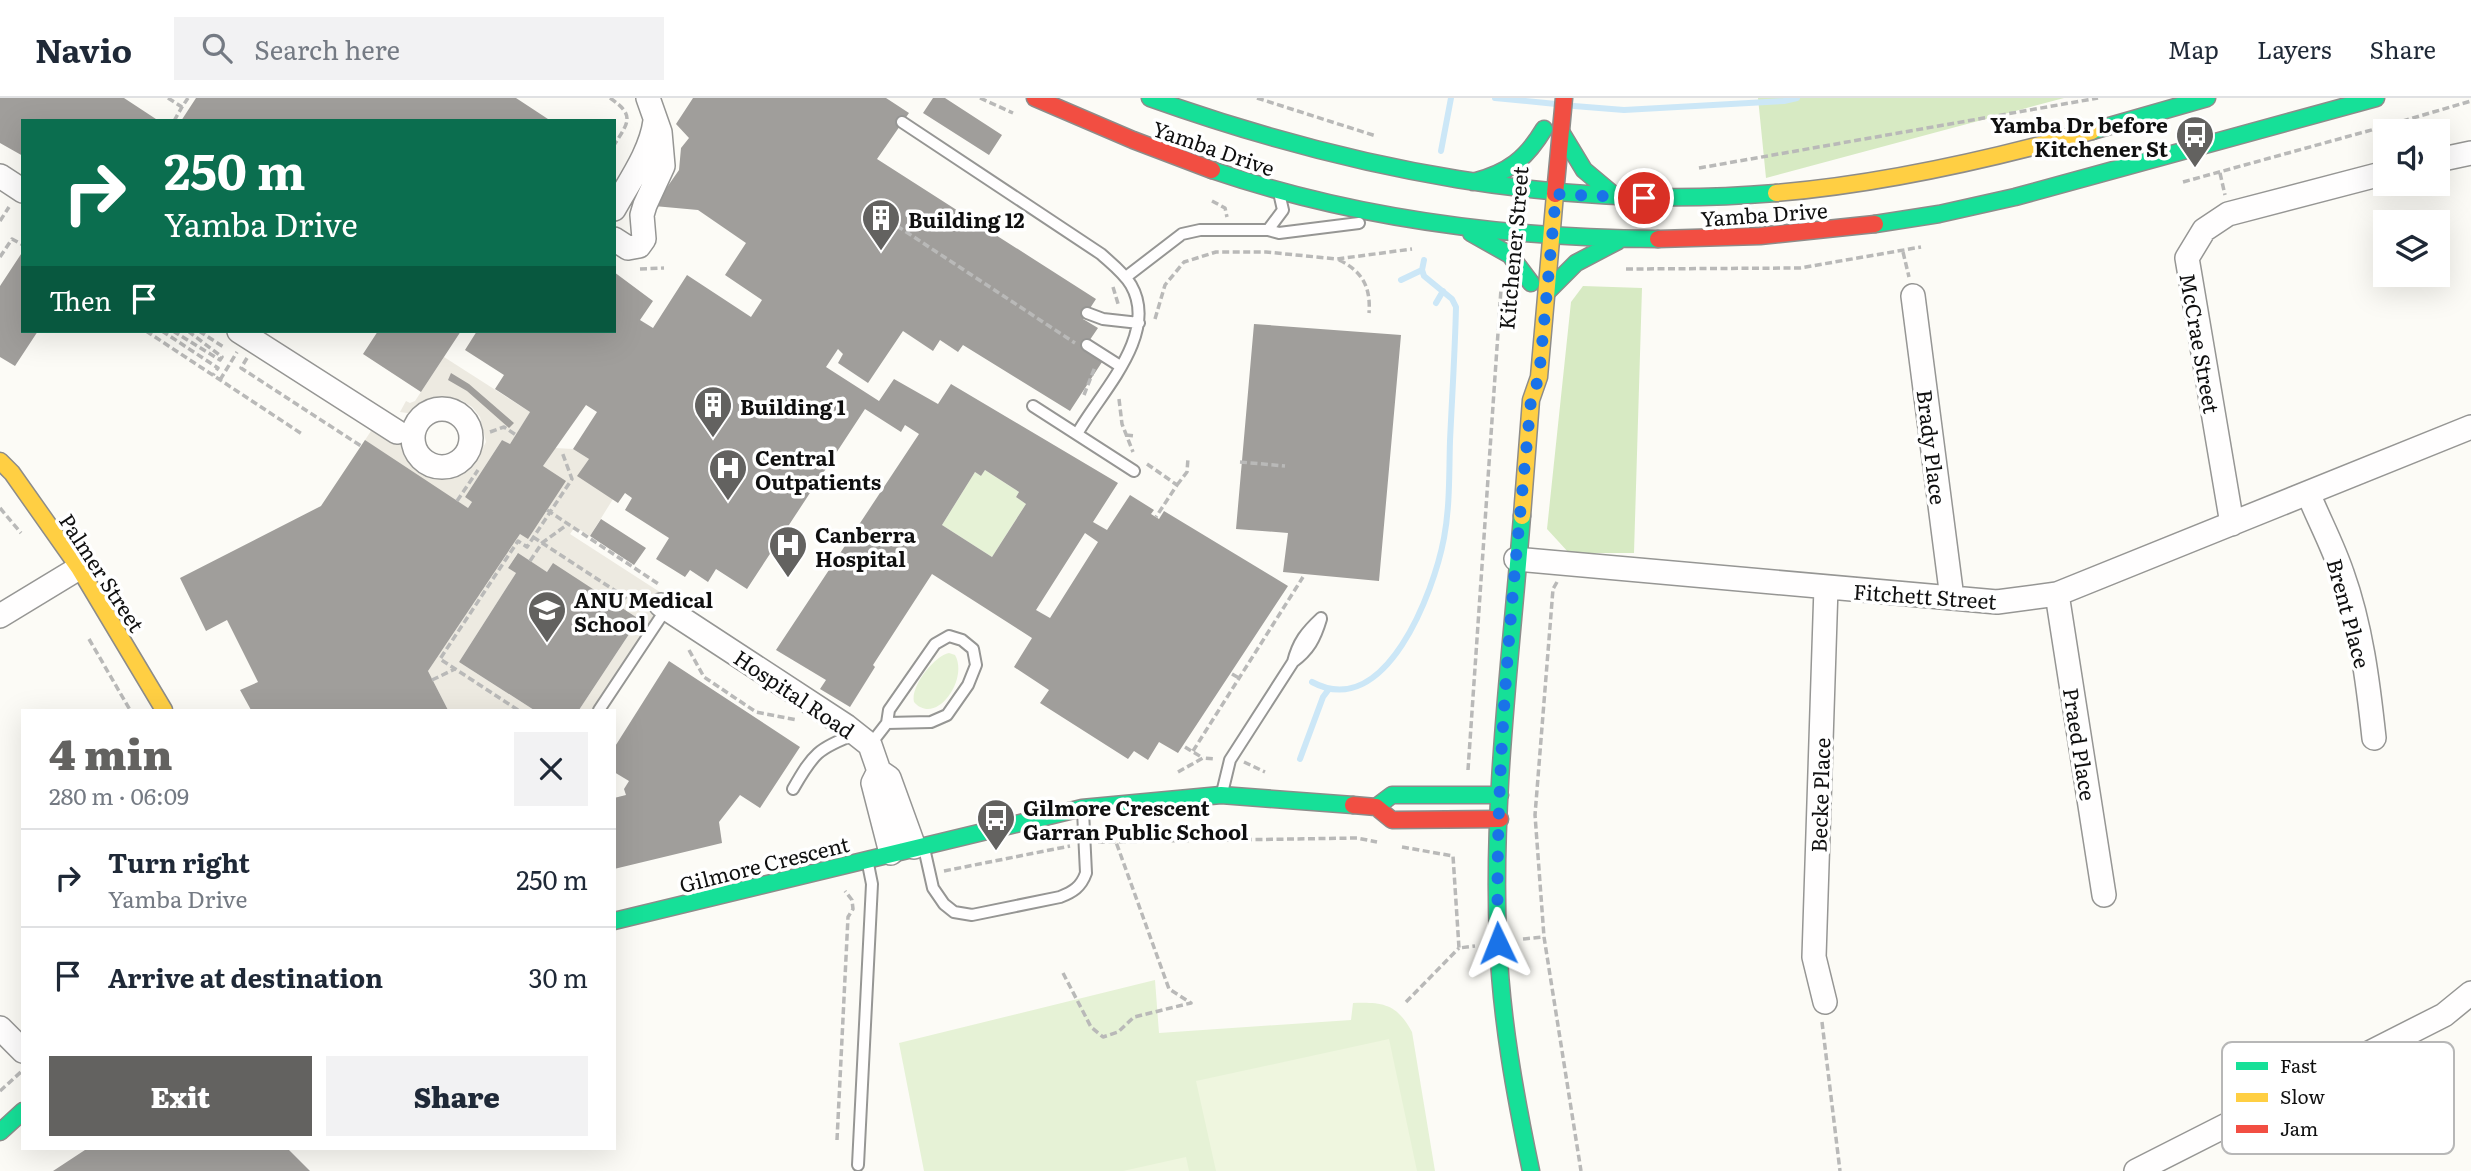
<!DOCTYPE html>
<html lang="en">
<head>
<meta charset="utf-8">
<style>
	body { margin:0; font-family:Literata,serif; background:#f2f2f3; color:#1f2937; height:100vh; display:flex; flex-direction:column; font-size:26px; white-space:nowrap }
	* { box-sizing:border-box; margin:0 }
	p { font-size:23px; color:#747a83 }
	.icon { flex:none; width:38px; height:38px; fill:none; stroke:currentColor; stroke-width:2; stroke-linecap:round; stroke-linejoin:round }
	.map { position:relative; flex:1; overflow:hidden }
	.details { position:absolute; left:21px; top:611px; width:595px; height:441px; display:flex; flex-direction:column; background:#fff; border-radius:0px; box-shadow:0 7px 28px #0002 }
	.details>* { flex:none }
	.hud { position:absolute; left:21px; top:21px; width:595px; height:214px; border-radius:0px; box-shadow:0 7px 28px #0002; background:#0b6e4f; color:#fff; overflow:hidden }
	.controls { position:absolute; left:2373px; top:21px; display:grid; gap:14px }
	.controls a { display:grid; place-items:center; width:77px; height:77px; border-radius:0px; background:#fff; box-shadow:0 7px 28px #0002; font-size:35px }
	.pin { position:absolute; display:grid; place-items:center; width:60px; height:60px; color:#fff; margin:-30px; border:4px solid #fff; border-radius:50%; box-shadow:0 2px 7px #0007 }
	.me { position:absolute; width:77px; margin:-38px; rotate:358deg; stroke-linejoin:round; filter:drop-shadow(0 0 5px #0008) }
	.turn { display:flex; align-items:center; gap:24px; height:147px; padding:0 28px; font-size:32px }
	.turn .icon { width:91px; height:91px; stroke-width:2.5 }
	.turn b { display:block; font-size:49px; line-height:60px }
	.then { display:flex; align-items:center; height:66px; padding:0 28px; background:#0003; gap:14px; font-size:26px }
	.round { display:grid; place-items:center; flex:none; width:74px; height:74px; border-radius:0px; background:#f2f2f3 }
	.head { display:flex; align-items:center; justify-content:space-between; height:119px; padding:0 28px }
	h1 { font-size:42px; font-weight:800; line-height:52px; color:#636260 }
	.action { display:flex; gap:14px; margin-top:auto; padding:14px 28px }
	.action a { flex:1; height:80px; border-radius:0px; background:#636260; color:#fff; font-size:28px; font-weight:800; line-height:80px; text-align:center }
	.action a+a { background:#f2f2f3; color:#1f2937 }
	ul { padding:0; list-style:none }
	li { display:flex; align-items:center; gap:21px; height:98px; padding:0 28px; border-top:2px solid #e0e1e3 }
	li div { flex:1 }
	li b { display:block; font-size:26px }
	li em { font-style:normal }
	header { display:flex; align-items:center; gap:42px; box-sizing:border-box; height:98px; padding:0 35px; background:#fff; border-bottom:2px solid #e0e1e3 }
	header strong { font-size:33px }
	nav { display:flex; gap:38px; margin-inline-start:auto; font-size:24px }
	.search { width:490px; height:63px; background:#f2f2f3; display:flex; align-items:center; gap:18px; box-sizing:border-box; padding:0 24px; border-radius:0px; color:#747a83; font-size:26px }
	.map>svg:first-child { display:block }
	.green { fill:#e6f2d6 }
	.forest { fill:#d7eac3 }
	.pitch { fill:#eff6df }
	.plaza { fill:#edeae1 }
	.lines { fill:none; stroke-linecap:round; stroke-linejoin:round }
	.stream { stroke:#cce7f7; stroke-width:6 }
	.building { fill:#a09e9b; fill-rule:evenodd }
	.lane-casing { stroke:#969694; stroke-width:14 }
	.street-casing { stroke:#969694; stroke-width:26 }
	.fast-casing { stroke:#8d8c8a; stroke-width:19 }
	.slow-casing { stroke:#8d8c8a; stroke-width:19 }
	.jam-casing { stroke:#8d8c8a; stroke-width:19 }
	.path { stroke:#b9b9b8; stroke-width:3.5; stroke-dasharray:7 3.5; stroke-linecap:butt }
	.lane { stroke:#fffefe; stroke-width:10 }
	.street { stroke:#fffefe; stroke-width:23 }
	.fast { stroke:#16e098; stroke-width:16 }
	.slow { stroke:#ffcf43; stroke-width:16 }
	.jam { stroke:#f24e42; stroke-width:16 }
	.route { stroke:#1a73e8; stroke-width:12; stroke-dasharray:0 21.6 }
	.labels { text-anchor:middle; dominant-baseline:central; stroke-width:7; stroke-linejoin:round; paint-order:stroke }
	.poi-label { font-size:21px; font-weight:bold; fill:#101010; stroke:#fff; text-anchor:start }
	.street-label { font-size:21px; fill:#101010; stroke:#fff }
	.key { fill:#fff; stroke:#b7b7b7; stroke-width:2 }
	.key-label { font-size:19px; fill:#101010 }
</style>
</head>
<body>
<header>
<strong>Navio</strong>
<div class="search"><svg class="icon" aria-label="search" viewBox="0 0 24 24"><circle cx="10" cy="10" r="6"/><path d="M15 15l6 6"/></svg>Search here</div>
<nav><a>Map</a><a>Layers</a><a>Share</a></nav>
</header>
<div class="map">
<svg width="2471" height="1073" viewBox="0 0 2471 1073">
	<rect width="100%" height="100%" fill="#fcfbf6"/>
	<path class="green" d="M985,372L1019,394L1016,399L1026,406L992,459L942,427L975,374L981,378Z
		M949,555L955,557C969,581 936,629 914,604C910,589 934,558 949,555Z
		M1155,882L1159,935L1351,922L1353,905C1383,904 1397,906 1412,934L1435,1073H924L899,945Z"/>
	<path class="forest" d="M1758,0H2064L1766,80Z
		M1583,188L1642,190L1634,455H1569L1547,431L1571,204Z"/>
	<path class="pitch" d="M1389,941L1417,1073H1216L1196,983Z
		M1186,1059L1189,1073H1123Z"/>
	<path class="plaza" d="M444,259L530,314L510,346L502,342L465,399L472,404L468,410L321,408L375,327L407,347L416,365L426,373L438,378H451L464,375L474,367L486,344L480,319L472,309L461,302L448,300L435,301L414,316L400,314L406,303L410,305L415,303Z
		M555,350L573,351L589,361L613,401L590,438L575,429L570,436L666,498L593,612H579L639,521L553,466L547,474L517,456L508,470L516,475L459,564L534,612H448L428,573L520,436L543,368Z"/>
	<g class="lines">
		<path class="stream" d="M1495,0L1556,6
			M1574,8L1624,12L1784,3L1797,0
			M1441,53L1451,0
			M1401,182L1422,172
			M1436,205L1443,193
			M1312,584C1386,624 1434,493 1444,440C1450,408 1449,375 1450,343C1452,299 1455,254 1456,209L1452,201L1424,178L1422,172L1424,162
			M1300,661L1323,599L1329,591"/>
	</g>
	<path class="building" d="M0,0H124L159,23H23V58L0,45Z
		M196,0H516L551,23H181Z
		M693,0H886L909,15L877,61L1096,201L1083,221L1098,230L1085,249L1104,261L1070,313L963,247L958,254L940,242L933,253L903,233L868,285L838,265L843,256L838,251L826,269L879,303L894,281L938,306L951,286L1118,385L1093,424L1107,432L1130,397L1154,412L1151,416L1159,421L1164,413L1288,488L1178,655L1159,644L1148,662L1134,653L1128,661L1040,605L1049,592L1014,569L1032,540L932,476L873,567L875,569L850,609L820,591L826,582L776,552L919,336L905,327L901,334L865,311L747,491L716,471L708,484L690,472L685,479L656,461L669,440L625,412L632,400L625,395L618,405L577,378L589,361L573,351L597,314L586,307L543,368L566,383L528,441L520,436L428,573L448,612H251L240,592L258,584L227,522L206,533L180,480L321,408L365,342L468,410L472,404L465,399L502,342L510,346L530,314L495,291L504,277L465,252L477,233H614V174L653,203L640,222L653,230L687,177L751,219L762,202L725,177L746,145L698,112L654,108L679,72L681,50L689,40L676,26ZM985,372L1019,394L1016,399L1026,406L992,459L942,427L975,374L981,378ZM1085,435L1098,444L1050,520L1036,512Z
		M933,0H945L1002,37L989,57L923,15Z
		M23,153V233H38L15,268L0,259V188Z
		M1254,226L1401,237L1379,483L1283,474L1288,435L1236,431Z
		M378,233H461L421,294L363,256Z
		M451,275L469,286L514,325L509,330L467,293L448,282Z
		M601,421L646,450L634,467L590,438Z
		M518,455L547,474L553,465L639,521L579,612H534L459,564L516,475L508,470Z
		M669,563L800,649L760,710L740,697L719,724L722,745L614,771V700L626,697L624,691L629,683L614,674V650Z
		M88,1050H287L310,1073H53Z"/>
	<g class="lines">
		<defs>
			<path id="lane" d="M902,24L1101,156C1112,166 1124,175 1131,187C1160,237 1099,296 1077,336
				M1268,132L1283,112L1280,99
				M1126,179L1182,136L1200,132H1268L1279,135L1359,125
				M1087,215L1103,221L1139,225
				M1087,247L1120,268
				M1033,308L1134,373
				M1293,564C1309,552 1315,541 1321,521
				M599,612L666,511
				M870,647L887,625L889,612L935,546L949,538L962,542L973,551L976,567L968,587L947,617L931,624L887,625
				M793,691C813,656 818,650 856,636
				M1222,695L1230,662L1293,564C1298,544 1306,534 1321,520
				M924,750L933,790L944,806L954,814L972,817L1060,799C1073,794 1081,789 1086,775L1083,713
				M858,1067L872,786L868,766"/>
			<path id="street" d="M2438,62L2471,55
				M0,78L23,93
				M614,111C629,84 651,54 655,23
				M614,141L628,150L639,148L644,141L642,117L645,107L663,68L660,34L648,0
				M1913,198L1952,500
				M239,233L397,334
				M413 340a29 29 0 1 1 58 0a29 29 0 1 1-58 0Z
				M2308,395C2319,422 2333,448 2342,475C2361,528 2368,584 2374,640
				M2232,426L2187,160L2204,132L2228,116L2385,75
				M1516,461L1997,504L2057,496L2471,329
				M2057,496L2104,797
				M661,507L846,628L870,647L879,673L889,680L914,749
				M0,518L79,470
				M879,673L873,685L891,755
				M1825,904L1814,859L1826,489
				M0,930L23,953
				M2136,1073L2444,917L2471,895"/>
			<path id="fast" d="M1150,0C1352,72 1561,113 1776,95
				M2092,33L2207,0
				M1561,34L1584,72L1615,98
				M1212,72C1356,121 1507,140 1658,141
				M1473,84C1508,75 1526,61 1544,31
				M1875,126L1939,116L2015,99L2376,0
				M1471,135L1510,157L1531,185
				M1547,194L1576,165L1618,143
				M1522,418C1511,559 1492,701 1498,842C1501,920 1515,997 1531,1073
				M1376,709L1392,697H1500
				M614,823L1082,710L1221,697L1353,707
				M0,1034L23,1013"/>
			<path id="slow" d="M1776,95C1883,86 1989,62 2092,33
				M0,363L12,375L79,470L164,612
				M1522,418L1531,302L1539,279L1555,96"/>
			<path id="jam" d="M1035,0L1133,42L1212,72
				M1555,96L1564,0
				M1658,141L1760,138L1875,126
				M1353,707L1376,709L1392,722L1500,721"/>
		</defs>
		<use href="#lane" class="lane-casing"/>
		<use href="#street" class="street-casing"/>
		<use href="#fast" class="fast-casing"/>
		<use href="#slow" class="slow-casing"/>
		<use href="#jam" class="jam-casing"/>
		<path class="path" d="M168,0L182,9L188,0
			M610,0C635,17 629,24 614,47
			M980,0L1013,15
			M1257,0L1376,38
			M174,23L182,9
			M2382,29L2471,3
			M1699,70L2098,0
			M2220,75L2225,97
			M2183,84L2375,31
			M1212,103L1225,110L1227,119
			M888,122L1075,245
			M0,123L9,109
			M1903,154L1909,179
			M0,159L12,141L23,147
			M1339,162C1362,173 1371,189 1369,215
			M640,171L664,170
			M1626,171L1800,170L1921,149
			M1113,189L1119,209
			M1155,221L1165,187L1184,164L1216,154H1266L1337,161L1412,151
			M146,233L302,336
			M162,233L218,270L213,277
			M173,233L220,262L222,259L188,233
			M199,233L225,250
			M247,260L241,270L361,348
			M220,282L237,254
			M1084,297L1095,269
			M1119,301L1122,326L1133,354
			M490,334L504,329L516,337
			M1126,337L1135,338
			M1240,364L1285,368
			M1147,366L1177,387L1156,419
			M1177,387L1187,374L1188,360
			M457,403L478,372
			M0,410L21,435
			M547,412L660,487
			M533,439L640,509
			M530,463L542,445L568,426
			M1557,484L1553,491L1535,717L1544,839L1581,1073
			M89,541L130,612
			M689,552L704,579L756,614L797,622
			M1232,576L1239,580
			M432,582L455,571
			M518,612L440,561L518,443L527,449L572,381L562,354
			M1185,649L1203,660
			M1193,653L1303,479
			M1244,664L1265,674
			M1468,672L1501,191
			M1178,674L1203,660L1215,661
			M1098,744L1357,740L1377,744
			M1402,749L1453,758L1459,850L1475,848
			M944,773L1070,748
			M1523,841L1544,839
			M1063,875L1091,929L1103,939L1118,934L1134,919L1191,905L1169,891L1116,744
			M1406,904L1459,850
			M1822,924L1840,1073
			M0,993L22,973
			M837,1042L848,819L853,811L852,802L845,793"/>
		<use href="#lane" class="lane"/>
		<use href="#street" class="street"/>
		<use href="#fast" class="fast"/>
		<use href="#slow" class="slow"/>
		<use href="#jam" class="jam"/>
	</g>
	<g class="lines">
		<path class="route" d="M1498,845C1494,664 1514,482 1531,302L1539,279L1556,96L1644,100"/>
	</g>
	<defs>
		<symbol id="bus-pin" viewBox="-11 -11 22 30"><path d="M0 17L-7.5 6A9.5 9.5 0 1 1 7.5 6Z" fill="#636260" stroke="#fff"/><path d="M-5-6H5V4H4V6H2V4H-2V6H-4V4H-5ZM-3.5-4V0h7V-4ZM-3.5 1.2v1.5H-2V1.2ZM2 1.2v1.5H3.5V1.2Z" fill="#fff"/></symbol>
		<symbol id="building-pin" viewBox="-11 -11 22 30"><path d="M0 17L-7.5 6A9.5 9.5 0 1 1 7.5 6Z" fill="#636260" stroke="#fff"/><path d="M-4-6H4V6H1V3H-1V6H-4ZM-2.5-4.3h1.7v1.8h-1.7ZM.8-4.3h1.7v1.8H.8ZM-2.5-1h1.7V.8h-1.7ZM.8-1h1.7V.8H.8Z" fill="#fff"/></symbol>
		<symbol id="hospital-pin" viewBox="-11 -11 22 30"><path d="M0 17L-7.5 6A9.5 9.5 0 1 1 7.5 6Z" fill="#636260" stroke="#fff"/><path d="M-5-5h3v3.5h4V-5h3V5h-3V1.5h-4V5h-3Z" fill="#fff"/></symbol>
		<symbol id="university-pin" viewBox="-11 -11 22 30"><path d="M0 17L-7.5 6A9.5 9.5 0 1 1 7.5 6Z" fill="#636260" stroke="#fff"/><path d="M0-5L7-2L0 1L-7-2ZM-4 1L0 2.5L4 1V4Q0 6-4 4Z" fill="#fff"/></symbol>
	</defs>
	<g fill-rule="evenodd">
		<use href="#bus-pin" x="2173" y="15" width="44" height="60"/>
		<use href="#building-pin" x="859" y="98" width="44" height="60"/>
		<use href="#building-pin" x="691" y="285" width="44" height="60"/>
		<use href="#hospital-pin" x="706" y="348" width="44" height="60"/>
		<use href="#hospital-pin" x="766" y="425" width="44" height="60"/>
		<use href="#university-pin" x="525" y="490" width="44" height="60"/>
		<use href="#bus-pin" x="974" y="698" width="44" height="60"/>
	</g>
	<g class="labels">
		<g class="poi-label">
			<text x="2168" y="25" text-anchor="end">Yamba Dr before<tspan x="2168" dy="24">Kitchener St</tspan></text>
			<text x="908" y="120">Building 12</text>
			<text x="740" y="307">Building 1</text>
			<text x="755" y="358">Central<tspan x="755" dy="24">Outpatients</tspan></text>
			<text x="815" y="435">Canberra<tspan x="815" dy="24">Hospital</tspan></text>
			<text x="574" y="500">ANU Medical<tspan x="574" dy="24">School</tspan></text>
			<text x="1023" y="708">Gilmore Crescent<tspan x="1023" dy="24">Garran Public School</tspan></text>
		</g>
		<g class="street-label">
			<text transform="translate(1214 49) rotate(19)">Yamba Drive</text>
			<text transform="translate(1764 115) rotate(-4)">Yamba Drive</text>
			<text transform="translate(1512 150) rotate(-85)">Kitchener Street</text>
			<text transform="translate(2201 245) rotate(80)">McCrae Street</text>
			<text transform="translate(1933 349) rotate(83)">Brady Place</text>
			<text transform="translate(103 474) rotate(57)">Palmer Street</text>
			<text transform="translate(1925 497) rotate(4)">Fitchett Street</text>
			<text transform="translate(2350 515) rotate(75)">Brent Place</text>
			<text transform="translate(795 595) rotate(34)">Hospital Road</text>
			<text transform="translate(2081 646) rotate(81)">Praed Place</text>
			<text transform="translate(1819 697) rotate(-88)">Becke Place</text>
			<text transform="translate(764 765) rotate(-14)">Gilmore Crescent</text>
		</g>
	</g>
	<rect x="2222" y="944" width="232" height="112" rx="10" class="key"/>
	<rect x="2236" y="964" width="32" height="8" fill="#16e098"/>
	<rect x="2236" y="995" width="32" height="9" fill="#ffcf43"/>
	<rect x="2236" y="1027" width="32" height="8" fill="#f24e42"/>
	<g class="key-label">
		<text x="2280" y="975">Fast</text>
		<text x="2280" y="1006">Slow</text>
		<text x="2280" y="1038">Jam</text>
	</g>
</svg>
<div class="controls">
<a><svg class="icon" aria-label="sound" viewBox="0 0 24 24"><path d="M4 9h4l5-4v14l-5-4H4zM17 9q2 3 0 6"/></svg></a>
<a><svg class="icon" aria-label="layers" viewBox="0 0 24 24"><path d="M12 4l9 5-9 5-9-5zM3 14l9 5 9-5"/></svg></a>
</div>
<div class="pin" style="left:1644px;top:100px;background:#d93025"><svg class="icon" aria-label="arrive" viewBox="0 0 24 24"><path d="M6 21V4h12l-3 4 3 4H6"/></svg></div>
<svg class="me" style="left:1498px;top:845px" viewBox="-20 -20 40 40"><path d="M0-17L14 15 0 8-14 15z" fill="#1a73e8" stroke="#fff" stroke-width="4"/></svg>
<div class="hud">
<div class="turn"><svg class="icon" aria-label="right" viewBox="0 0 24 24"><path d="M7 20v-9h11M14 6l5 5-5 5"/></svg><div><b>250 m</b>Yamba Drive</div></div>
<div class="then">Then<svg class="icon" aria-label="arrive" viewBox="0 0 24 24"><path d="M6 21V4h12l-3 4 3 4H6"/></svg></div>
</div>
<section class="details">
<div class="head"><div><h1>4 min</h1><p>280 m · 06:09</p></div><a class="round"><svg class="icon" aria-label="close" viewBox="0 0 24 24"><path d="M6 6l12 12M18 6L6 18"/></svg></a></div>
<ul>
<li><svg class="icon" aria-label="right" viewBox="0 0 24 24"><path d="M7 20v-9h11M14 6l5 5-5 5"/></svg><div><b>Turn right</b><p>Yamba Drive</p></div><em>250 m</em></li>
<li><svg class="icon" aria-label="arrive" viewBox="0 0 24 24"><path d="M6 21V4h12l-3 4 3 4H6"/></svg><div><b>Arrive at destination</b></div><em>30 m</em></li>
</ul>
<div class="action"><a>Exit</a><a>Share</a></div>
</section>
</div>
</body>
</html>
